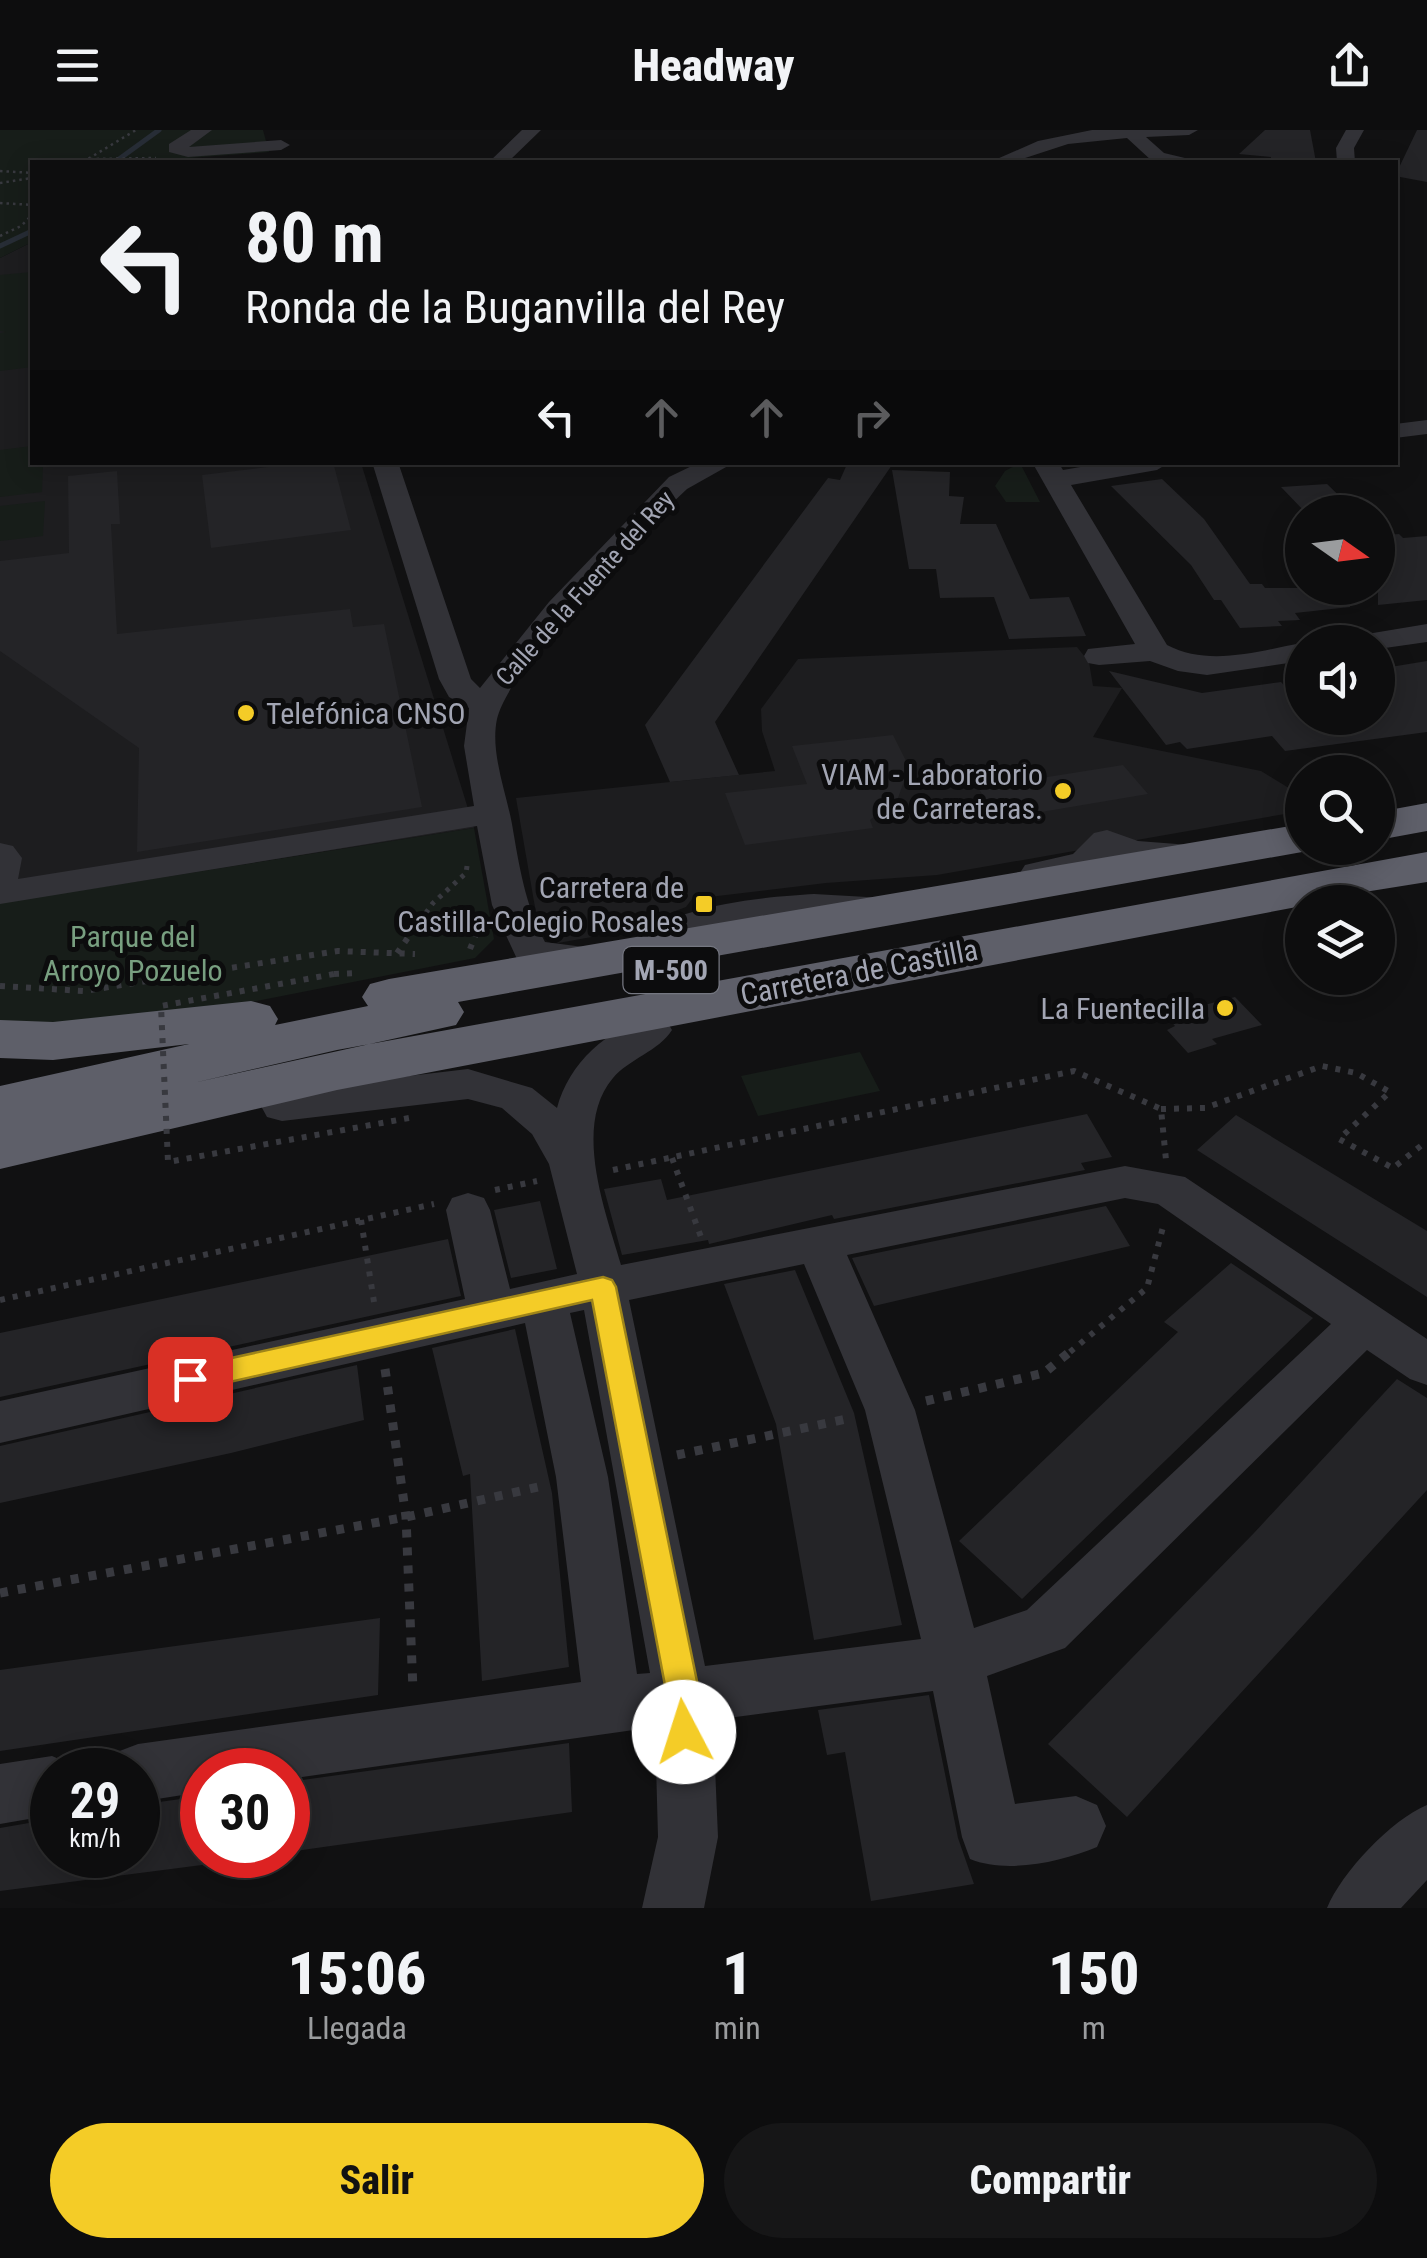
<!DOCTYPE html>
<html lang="es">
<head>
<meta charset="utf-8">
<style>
	body { margin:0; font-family:"Roboto Condensed",sans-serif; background:#161617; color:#f1f3f6; height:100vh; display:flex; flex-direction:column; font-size:38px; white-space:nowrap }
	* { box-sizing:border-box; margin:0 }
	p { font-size:32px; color:#9a9c9e }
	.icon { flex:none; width:55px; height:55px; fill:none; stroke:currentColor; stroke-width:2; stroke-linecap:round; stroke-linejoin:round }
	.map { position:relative; height:1778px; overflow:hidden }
	.side { display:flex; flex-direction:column; background:#0d0d0e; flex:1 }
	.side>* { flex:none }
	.hud { position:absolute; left:30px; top:30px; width:1368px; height:305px; border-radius:0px; box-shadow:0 5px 25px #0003,0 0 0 2px #2d2d2e; background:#0d0d0e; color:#f1f3f6; overflow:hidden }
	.needle { width:65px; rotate:104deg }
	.buttons { position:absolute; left:1285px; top:365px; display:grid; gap:20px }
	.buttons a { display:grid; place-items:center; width:110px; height:110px; border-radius:50%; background:#0d0d0e; box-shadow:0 5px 25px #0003,0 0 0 2px #2d2d2e; font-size:50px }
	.speed { position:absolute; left:30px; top:1618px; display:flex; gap:20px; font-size:50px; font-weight:700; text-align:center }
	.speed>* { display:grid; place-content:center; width:130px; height:130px; border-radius:50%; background:#0d0d0e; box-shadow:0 5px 25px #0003,0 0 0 2px #2d2d2e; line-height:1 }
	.speed small { font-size:25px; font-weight:400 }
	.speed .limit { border:15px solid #d22; background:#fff; color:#111 }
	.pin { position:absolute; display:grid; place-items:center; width:85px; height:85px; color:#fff; margin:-42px; border-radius:20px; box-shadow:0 5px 15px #0006 }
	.me { position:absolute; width:110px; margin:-55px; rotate:355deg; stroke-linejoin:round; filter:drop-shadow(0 0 8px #0008) }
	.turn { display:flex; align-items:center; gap:35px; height:210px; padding:0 50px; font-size:45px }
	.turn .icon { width:130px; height:130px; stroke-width:2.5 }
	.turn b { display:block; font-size:70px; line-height:85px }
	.lanes { display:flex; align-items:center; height:95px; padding:0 50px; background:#0003; justify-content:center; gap:50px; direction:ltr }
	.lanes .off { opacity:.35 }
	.eta { display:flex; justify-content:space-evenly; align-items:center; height:170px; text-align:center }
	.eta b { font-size:60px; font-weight:800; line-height:70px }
	.cta { display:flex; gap:20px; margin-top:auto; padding:20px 50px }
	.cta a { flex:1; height:115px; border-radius:60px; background:#f4cc27; color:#111; font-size:40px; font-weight:800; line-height:115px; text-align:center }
	.cta a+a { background:#161617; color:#f1f3f6 }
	header { display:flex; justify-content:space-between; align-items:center; height:130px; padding:0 50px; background:#0d0d0e; font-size:45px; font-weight:800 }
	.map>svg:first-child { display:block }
	.built { fill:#1d1d1f }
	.green { fill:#171d19 }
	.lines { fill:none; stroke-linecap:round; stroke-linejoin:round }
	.stream { stroke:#272d36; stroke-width:5 }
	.building { fill:#242427 }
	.path-far3 { stroke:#38393f; stroke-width:2.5; stroke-dasharray:2.5 4; stroke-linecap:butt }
	.path-far2 { stroke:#38393f; stroke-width:5; stroke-dasharray:4 6; stroke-linecap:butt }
	.path-far1 { stroke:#38393f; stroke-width:6; stroke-dasharray:5 8; stroke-linecap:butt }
	.path { stroke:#38393f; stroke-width:9; stroke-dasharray:8 10; stroke-linecap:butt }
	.minor { fill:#323237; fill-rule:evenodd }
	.highway { fill:#5e5f69; fill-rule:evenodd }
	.path-bridge { stroke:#38393f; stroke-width:6; stroke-dasharray:5 8; stroke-linecap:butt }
	.route { fill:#f4cc27; stroke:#9f8519; stroke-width:2.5 }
	.poi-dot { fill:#f4cc27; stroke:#0c0c0d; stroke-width:4 }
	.labels { text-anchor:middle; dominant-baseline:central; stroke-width:10; stroke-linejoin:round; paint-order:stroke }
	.far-street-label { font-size:25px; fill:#a2a5b3; stroke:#0c0c0d }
	.shield { fill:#0c0c0d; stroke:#757781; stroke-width:2.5 }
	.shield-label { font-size:28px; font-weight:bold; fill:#a2a5b3 }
	.poi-label { font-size:30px; fill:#a2a5b3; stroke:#0c0c0d; text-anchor:end }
	.park-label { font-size:30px; fill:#789f80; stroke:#0c0c0d }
	.street-label { font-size:30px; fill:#a2a5b3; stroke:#0c0c0d }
</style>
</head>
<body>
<header><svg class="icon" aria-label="menu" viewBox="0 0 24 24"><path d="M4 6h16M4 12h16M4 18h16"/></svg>Headway<svg class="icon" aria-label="share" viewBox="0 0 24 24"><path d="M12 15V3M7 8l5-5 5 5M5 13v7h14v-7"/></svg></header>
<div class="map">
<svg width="1427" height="1778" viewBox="0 0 1427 1778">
	<rect width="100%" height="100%" fill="#111112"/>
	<path class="built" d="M32,112V332L361,333L474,698L0,773V128Z
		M1077,517L1089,532L1093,556L1122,558L1093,607L1261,641L1302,666V681L937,745L826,753L692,769L686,777L620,802L558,813L540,806L516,668L775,641L762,601L761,579L798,529Z"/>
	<path class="green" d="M0,0H263L269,22L136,32H32V112L0,128Z
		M32,142V237L0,241V203L6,202L0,201V145Z
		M32,316V332L43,333L42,362L0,367V320Z
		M1020,333L1040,372H1006L995,356L1005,341Z
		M45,371L43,406L0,411V376Z
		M474,698L494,809L475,828L144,893L0,897V773Z
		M860,922L880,961L758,986L741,946Z"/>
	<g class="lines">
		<path class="stream" d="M115,32L159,0
			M0,116L32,101"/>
	</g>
	<path class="building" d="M1265,0H1310L1316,32H1271V27L1239,24Z
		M1417,0H1427V52L1395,46Z
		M310,332H333L351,400L211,418L202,345Z
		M848,332H894L715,592L739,645L670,652L645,595L828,348L840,350Z
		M892,340L950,342L949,366L964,367L960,394H996L1030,469L1069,467L1086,506L1009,509L994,467L940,468L936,439H909Z
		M117,341L120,394H111L117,504L350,479L353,497L384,494L422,677L137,722L139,618L0,521V431L69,423L68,346Z
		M1162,349L1204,389L1250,454H1262L1265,458H1349L1350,477L1295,483L1300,490L1278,491L1282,496L1240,498L1221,470H1214L1191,435L1111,356Z
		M1327,354L1356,382H1305L1281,357Z
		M1399,404L1403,408L1427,406V470L1378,475V406Z
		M1427,531V602L1285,621L1272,606L1187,619L1180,612L1166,615L1109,541L1202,563L1281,552L1302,575V588H1378V539Z
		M893,605L909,637L898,668L870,690L873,698L745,715L725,663L807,654L792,616Z
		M1123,635L1148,664L999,689L978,658Z
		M1235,867L1262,895L1212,909L1217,914L1188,923L1167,900L1175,896L1166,885Z
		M1087,984L1112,1027L1081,1033L1085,1040L834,1089L832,1085L709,1114L708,1110L622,1125L604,1059L661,1049L667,1070Z
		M1236,985L1427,1101V1167L1197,1020Z
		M540,1071L557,1139L511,1148L494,1080Z
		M1106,1076L1130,1116L874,1176L852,1128Z
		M448,1109L461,1166L0,1267V1203Z
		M1231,1133L1313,1188L1022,1469L959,1411L1178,1202L1164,1192Z
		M795,1140L854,1283L902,1495L814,1510L776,1294L724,1154Z
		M515,1199L552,1363L569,1537L482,1551L470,1344L463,1346L432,1218Z
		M357,1235L364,1290L231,1323L0,1373V1316Z
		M1397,1249L1427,1268V1360L1127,1687L1048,1614L1254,1403Z
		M380,1488L378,1565L0,1621V1540Z
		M929,1565L958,1708L974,1754L871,1771L845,1622L827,1625L818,1580Z
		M569,1613L572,1682L288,1722V1652Z
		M202,1666V1735L0,1761V1698L52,1689V1725H138V1675Z"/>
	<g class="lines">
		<path class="path-far3" d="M90,29L156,28
			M83,32L136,0
			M0,41L32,43
			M0,53L32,48
			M0,73L32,75
			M0,106L21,96L32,85"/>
		<path class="path-far2" d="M420,791L433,773L466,743L467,736"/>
		<path class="path-far1" d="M470,819L482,789
			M397,823L422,788
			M334,844L358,843
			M0,856L84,861L338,821L415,824
			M1161,979L1205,978L1322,936L1356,943L1390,962L1339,1009L1393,1038L1427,1011
			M672,1028L701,1107
			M613,1040L1074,941L1161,979L1166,1030
			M495,1060L537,1051
			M361,1090L374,1172
			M0,1170L434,1074
			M1070,1222L1147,1158L1163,1097"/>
		<path class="path" d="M385,1239L406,1387L413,1560
			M926,1271L1044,1243L1073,1219
			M677,1325L851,1288
			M0,1463L406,1387L543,1356"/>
		<path class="minor" d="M191,0H212L189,17L281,10L290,15L281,20L188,27L169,22V14Z
			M522,0H541L508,32H489Z
			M1092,0H1198L1189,5L1146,7L1164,23L1185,28L1188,32L1152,31L1127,8L1068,14L1013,32H990L1038,11Z
			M1346,0H1364L1354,18L1355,32H1337L1336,18Z
			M1427,290V304L1395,308V294Z
			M372,332H398L471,549L480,558L549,472L669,347L700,332H735L687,359L669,376C630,419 509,537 497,589C490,622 506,662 512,694C519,735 525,775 545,812L607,820L612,829L607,838C576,846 547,837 517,829L492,775L477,696L0,774V713L13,716L22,728L18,749L474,676L464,616L469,578L449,567L439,549Z
			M1032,332H1058L1063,340L1109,332H1170L1157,340L1071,355L1167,515C1209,537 1258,521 1302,513V531L1207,545L1178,541L1150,531L1099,535L1088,533L1084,526L1088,519L1135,514Z
			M1427,494V512L1378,519V512H1351L1355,506Z
			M1107,700L1138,711L1203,716L1208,724L1203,732C1173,739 1143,734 1114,727C1093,747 1053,758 1025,751L1020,743L1025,735L1073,724L1094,703Z
			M814,764L902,769L908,777L902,785L788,789L735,796L697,808L649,832L635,829L630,820C659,775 765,767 814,764Z
			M652,886L666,890L672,900C659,921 629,929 613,948C572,996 606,1083 621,1135L1125,1036L1185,1047L1427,1209V1255L1410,1249L1367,1220L1065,1518L987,1546L1015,1674L1076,1666L1097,1675L1106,1696L1097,1717C1061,1732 1007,1744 970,1729L962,1707L933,1561L713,1590L718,1707L704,1778H642L658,1707L655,1597L288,1649V1640H202V1662L138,1672V1640H110L117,1622L138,1614L581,1552L556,1347L525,1193L0,1313V1271L465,1169L446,1080L452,1068L468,1063L484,1068L490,1080L510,1159L577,1144L549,1034L532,1004L502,978L468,969L282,991L267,987L261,976L267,965L282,961L468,939L532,958L557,978C569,933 607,899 652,886ZM1125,1068L1158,1074L1331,1194L1027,1480L974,1498L915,1280L847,1125ZM804,1134L865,1280L921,1509L705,1536L629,1170ZM584,1180L650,1543L637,1544L608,1347L570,1183Z
			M52,1626L73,1635L75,1640H52V1685L0,1694V1634Z
			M1427,1675V1750L1401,1778H1327C1342,1742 1391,1690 1427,1675Z"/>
		<path class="highway" d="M1427,673V701L1378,710V682Z
			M1302,694V718L1319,719L458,872L464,882L456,895L193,953L337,920L1427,722V752L1302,772V776L337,960L0,1039V956L189,914L53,930L0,928V890L53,892L251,871L270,876L278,889L275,895L368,876L362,867L370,854L389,849Z"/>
		<path class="path-bridge" d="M334,844L161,876L168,1032L409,988"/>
	</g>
	<path class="route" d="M603,1147L612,1150L616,1157L700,1566L701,1602L696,1613L684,1618L673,1613L668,1602L667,1566L592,1170L190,1261L180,1257L176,1249L180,1241L190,1237Z"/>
	<g class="poi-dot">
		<circle cx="246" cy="583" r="10"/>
		<circle cx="1063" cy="661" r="10"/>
		<rect x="694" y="764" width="20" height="20" rx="5"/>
		<circle cx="1225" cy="878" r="10"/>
	</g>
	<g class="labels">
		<g class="far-street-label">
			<text transform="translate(585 458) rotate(-48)">Calle de la Fuente del Rey</text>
		</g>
		<rect class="shield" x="623.5" y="817" width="95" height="46" rx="8"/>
		<g class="shield-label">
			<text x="671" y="840">M-500</text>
		</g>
		<g class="poi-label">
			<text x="266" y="583" text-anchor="start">Telefónica CNSO</text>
			<text x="1043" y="644">VIAM - Laboratorio<tspan x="1043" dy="34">de Carreteras.</tspan></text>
			<text x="684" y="757">Carretera de<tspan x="684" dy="34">Castilla-Colegio Rosales</tspan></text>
			<text x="1205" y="878">La Fuentecilla</text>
		</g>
		<g class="park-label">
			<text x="133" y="806">Parque del<tspan x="133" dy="34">Arroyo Pozuelo</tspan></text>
		</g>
		<g class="street-label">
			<text transform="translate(859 842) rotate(-11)">Carretera de Castilla</text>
		</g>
	</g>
</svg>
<div class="buttons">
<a><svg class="needle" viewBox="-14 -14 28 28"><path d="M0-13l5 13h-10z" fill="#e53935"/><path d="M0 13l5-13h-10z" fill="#9a9c9e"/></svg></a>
<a><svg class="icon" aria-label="sound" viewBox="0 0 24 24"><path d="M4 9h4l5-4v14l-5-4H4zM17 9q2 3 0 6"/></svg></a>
<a><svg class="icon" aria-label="search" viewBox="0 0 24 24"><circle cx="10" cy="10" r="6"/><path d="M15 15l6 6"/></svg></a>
<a><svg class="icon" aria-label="layers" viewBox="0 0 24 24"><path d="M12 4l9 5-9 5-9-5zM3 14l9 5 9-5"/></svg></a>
</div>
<div class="speed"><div>29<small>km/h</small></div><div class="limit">30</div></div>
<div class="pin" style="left:190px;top:1249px;background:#d93025"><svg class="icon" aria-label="arrive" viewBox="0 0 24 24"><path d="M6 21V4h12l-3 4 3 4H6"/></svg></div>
<svg class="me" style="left:684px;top:1602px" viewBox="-20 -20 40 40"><circle r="19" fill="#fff"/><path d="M0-13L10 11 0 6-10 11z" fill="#f4cc27"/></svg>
<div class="hud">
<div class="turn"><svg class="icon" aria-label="left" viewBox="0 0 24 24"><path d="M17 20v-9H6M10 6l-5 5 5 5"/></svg><div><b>80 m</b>Ronda de la Buganvilla del Rey</div></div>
<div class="lanes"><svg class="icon" aria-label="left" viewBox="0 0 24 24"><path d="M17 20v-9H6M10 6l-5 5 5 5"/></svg><svg class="icon off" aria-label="ahead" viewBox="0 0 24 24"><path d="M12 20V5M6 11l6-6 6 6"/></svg><svg class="icon off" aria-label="ahead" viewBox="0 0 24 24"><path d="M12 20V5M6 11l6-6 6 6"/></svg><svg class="icon off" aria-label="right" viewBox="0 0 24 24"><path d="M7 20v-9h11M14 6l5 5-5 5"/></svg></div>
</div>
</div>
<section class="side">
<div class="eta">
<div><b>15:06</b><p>Llegada</p></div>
<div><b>1</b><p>min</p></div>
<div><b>150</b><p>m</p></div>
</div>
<div class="cta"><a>Salir</a><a>Compartir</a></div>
</section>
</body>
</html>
